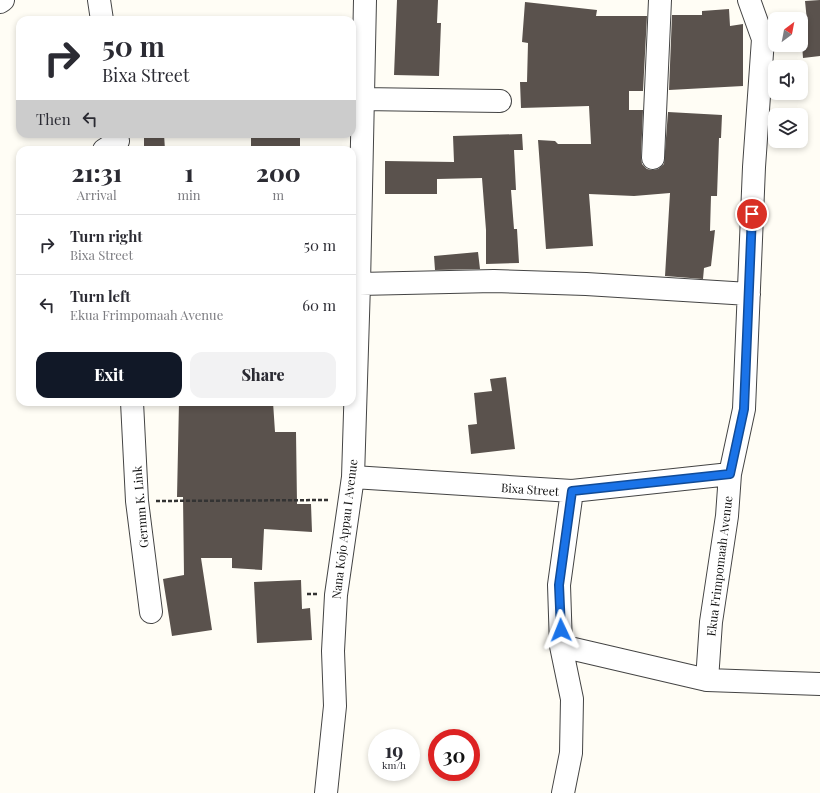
<!DOCTYPE html>
<html lang="en">
<head>
<meta charset="utf-8">
<style>
	body { margin:0; font-family:"Playfair Display",serif; background:#f2f2f3; color:#2b2b33; height:100vh; display:flex; flex-direction:column; font-size:15px; white-space:nowrap }
	* { box-sizing:border-box; margin:0 }
	p { font-size:13px; color:#7c7c81 }
	.icon { flex:none; width:22px; height:22px; fill:none; stroke:currentColor; stroke-width:2; stroke-linecap:round; stroke-linejoin:round }
	.map { position:relative; flex:1; overflow:hidden }
	.sheet { position:absolute; left:16px; top:146px; width:340px; height:260px; display:flex; flex-direction:column; background:#fff; border-radius:12px; box-shadow:0 2px 6px #0003 }
	.sheet>* { flex:none }
	.guide { position:absolute; left:16px; top:16px; width:340px; height:122px; border-radius:12px; box-shadow:0 2px 6px #0003; background:#fff; color:#2b2b33; overflow:hidden }
	.needle { width:26px; rotate:32deg }
	.buttons { position:absolute; left:768px; top:12px; display:grid; gap:8px }
	.buttons a { display:grid; place-items:center; width:40px; height:40px; border-radius:8px; background:#fff; box-shadow:0 2px 6px #0003; font-size:20px }
	.speed { position:absolute; left:368px; top:729px; display:flex; gap:8px; font-size:20px; font-weight:700; text-align:center }
	.speed>* { display:grid; place-content:center; width:52px; height:52px; border-radius:50%; background:#fff; box-shadow:0 2px 6px #0003; line-height:1 }
	.speed small { font-size:10px; font-weight:400 }
	.speed .limit { border:6px solid #d22; background:#fff; color:#111 }
	.pin { position:absolute; display:grid; place-items:center; width:34px; height:34px; color:#fff; margin:-17px; border:2px solid #fff; border-radius:50%; box-shadow:0 1px 4px #0007 }
	.me { position:absolute; width:44px; margin:-22px; rotate:358deg; stroke-linejoin:round; filter:drop-shadow(0 0 3px #0008) }
	.turn { display:flex; align-items:center; gap:14px; height:84px; padding:0 20px; font-size:18px }
	.turn .icon { width:52px; height:52px; stroke-width:2.5 }
	.turn b { display:block; font-size:28px; line-height:34px }
	.then { display:flex; align-items:center; height:38px; padding:0 20px; background:#0003; gap:8px; font-size:15px }
	.eta { display:flex; justify-content:space-evenly; align-items:center; height:68px; text-align:center }
	.eta b { font-size:24px; font-weight:800; line-height:28px }
	.button { display:flex; gap:8px; margin-top:auto; padding:8px 20px }
	.button a { flex:1; height:46px; border-radius:12px; background:#111827; color:#fff; font-size:16px; font-weight:800; line-height:46px; text-align:center }
	.button a+a { background:#f2f2f3; color:#2b2b33 }
	ul { padding:0; list-style:none }
	li { display:flex; align-items:center; gap:12px; height:60px; padding:0 20px; border-top:1px solid #e1e1e2 }
	li div { flex:1 }
	li b { display:block; font-size:15px }
	li em { font-style:normal }
	.map>svg:first-child { display:block }
	.building { fill:#5a524d }
	.lines { fill:none; stroke-linecap:round; stroke-linejoin:round }
	.minor-casing { stroke:#444; stroke-width:24 }
	.path { stroke:#333; stroke-width:2.5; stroke-dasharray:4 2; stroke-linecap:butt }
	.minor { stroke:#fff; stroke-width:22 }
	.route-casing { stroke:#114b97; stroke-width:10 }
	.route { stroke:#1a73e8; stroke-width:7 }
	.labels { text-anchor:middle; dominant-baseline:central; stroke-width:4; stroke-linejoin:round; paint-order:stroke }
	.street-label { font-size:12px; fill:#111; stroke:#fff }
</style>
</head>
<body>
<div class="map">
<svg width="820" height="793" viewBox="0 0 820 793">
	<rect width="100%" height="100%" fill="#fffdf5"/>
	<path class="building" d="M397,0H438L437,23H441L439,76L394,75Z
		M820,0V56L803,58L801,31H808L805,1Z
		M525,2L597,10L596,16H647L643,91H629V110H643L641,157L642,164L647,169L652,170L658,169L664,164L668,112L722,115L721,138H719L717,196H711L710,231L715,230L711,266L704,268L703,279L665,276L670,193L634,196L589,194L593,246L546,249L538,140L555,141L558,144H591L589,106L521,108L520,82H527L528,43L522,42Z
		M729,9L730,26L743,24V86L669,90L672,15H702V11Z
		M144,134H164L165,150H144Z
		M251,134H300V150H251Z
		M522,134L523,150H514L516,190H511L514,229H517L519,263L486,264V230L482,178L437,179V194H385V161L454,162L453,136Z
		M478,252L480,269L435,270L434,256Z
		M506,377L515,449L471,454L468,425L477,424L474,393L492,391L490,379Z
		M179,402H273L275,432H296L297,504H311L312,532L264,529L262,570L232,568V558H201L212,630L172,636L163,579L184,575L183,497H177Z
		M301,580L302,609L310,608L312,640L257,643L254,582Z"/>
	<g class="lines">
		<defs>
			<path id="minor" d="M99,0L102,20
				M0,2L3,0
				M362,99L500,101
				M104,150L118,141
				M653,158L660,0
				M359,284L494,281L586,284L749,294
				M132,402L137,501L151,612
				M353,477L572,491L730,474
				M561,646L707,680L820,684
				M707,680L711,622L727,516L730,474L744,409L754,167L763,39L749,0
				M326,793L335,706L333,651L336,595L353,477L359,284L365,0
				M563,793L571,753L572,699L561,646L559,585L572,491"/>
		</defs>
		<use href="#minor" class="minor-casing"/>
		<path class="path" d="M156,501L329,500
			M307,594H317"/>
		<use href="#minor" class="minor"/>
	</g>
	<g class="lines">
		<defs>
			<path id="route" d="M561,630L559,585L572,491L730,474L744,409L752,214"/>
		</defs>
		<use href="#route" class="route-casing"/>
		<use href="#route" class="route"/>
	</g>
	<g class="labels">
		<g class="street-label">
			<text transform="translate(530 489) rotate(4)">Bixa Street</text>
			<text transform="translate(140 507) rotate(-95)">Germm K. Link</text>
			<text transform="translate(344 529) rotate(-83)">Nana Kojo Appau I Avenue</text>
			<text transform="translate(719 566) rotate(-83)">Ekua Frimpomaah Avenue</text>
		</g>
	</g>
</svg>
<div class="buttons">
<a><svg class="needle" viewBox="-14 -14 28 28"><path d="M0-13l5 13h-10z" fill="#e53935"/><path d="M0 13l5-13h-10z" fill="#7c7c81"/></svg></a>
<a><svg class="icon" aria-label="sound" viewBox="0 0 24 24"><path d="M4 9h4l5-4v14l-5-4H4zM17 9q2 3 0 6"/></svg></a>
<a><svg class="icon" aria-label="layers" viewBox="0 0 24 24"><path d="M12 4l9 5-9 5-9-5zM3 14l9 5 9-5"/></svg></a>
</div>
<div class="speed"><div>19<small>km/h</small></div><div class="limit">30</div></div>
<div class="pin" style="left:752px;top:214px;background:#d93025"><svg class="icon" aria-label="arrive" viewBox="0 0 24 24"><path d="M6 21V4h12l-3 4 3 4H6"/></svg></div>
<svg class="me" style="left:561px;top:630px" viewBox="-20 -20 40 40"><path d="M0-17L14 15 0 8-14 15z" fill="#1a73e8" stroke="#fff" stroke-width="4"/></svg>
<div class="guide">
<div class="turn"><svg class="icon" aria-label="right" viewBox="0 0 24 24"><path d="M7 20v-9h11M14 6l5 5-5 5"/></svg><div><b>50 m</b>Bixa Street</div></div>
<div class="then">Then<svg class="icon" aria-label="left" viewBox="0 0 24 24"><path d="M17 20v-9H6M10 6l-5 5 5 5"/></svg></div>
</div>
<section class="sheet">
<div class="eta">
<div><b>21:31</b><p>Arrival</p></div>
<div><b>1</b><p>min</p></div>
<div><b>200</b><p>m</p></div>
</div>
<ul>
<li><svg class="icon" aria-label="right" viewBox="0 0 24 24"><path d="M7 20v-9h11M14 6l5 5-5 5"/></svg><div><b>Turn right</b><p>Bixa Street</p></div><em>50 m</em></li>
<li><svg class="icon" aria-label="left" viewBox="0 0 24 24"><path d="M17 20v-9H6M10 6l-5 5 5 5"/></svg><div><b>Turn left</b><p>Ekua Frimpomaah Avenue</p></div><em>60 m</em></li>
</ul>
<div class="button"><a>Exit</a><a>Share</a></div>
</section>
</div>
</body>
</html>
